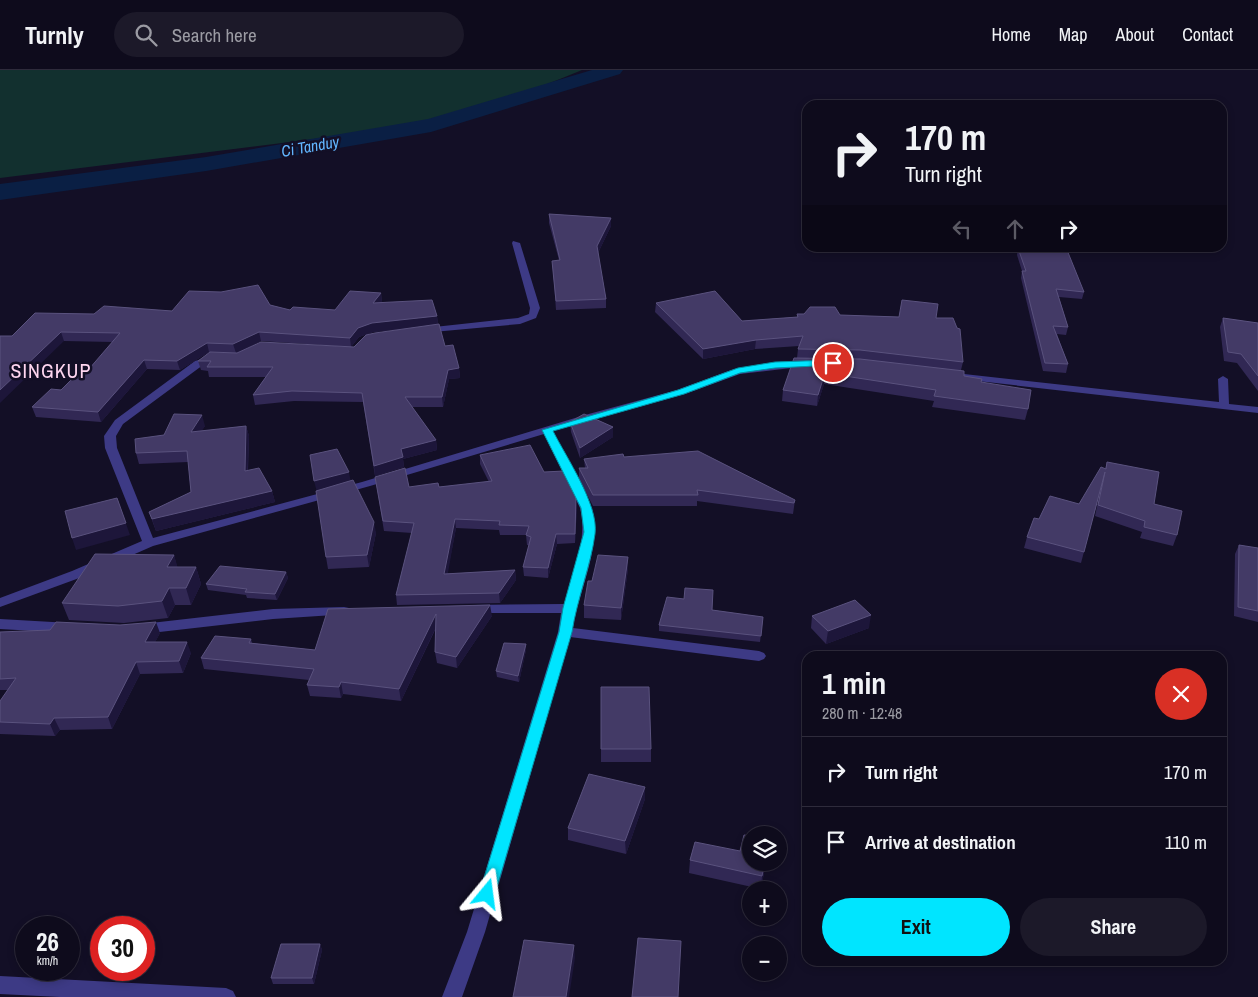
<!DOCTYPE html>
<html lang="en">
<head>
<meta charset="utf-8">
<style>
	body { margin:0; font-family:"Archivo Narrow",sans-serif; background:#1c1929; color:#f1f3f6; height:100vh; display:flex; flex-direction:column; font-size:19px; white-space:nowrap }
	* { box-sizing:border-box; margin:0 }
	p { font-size:16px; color:#9b9ba3 }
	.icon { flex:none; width:28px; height:28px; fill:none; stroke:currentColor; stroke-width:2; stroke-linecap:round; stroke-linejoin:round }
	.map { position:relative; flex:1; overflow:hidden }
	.sheet { position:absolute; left:802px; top:581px; width:425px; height:315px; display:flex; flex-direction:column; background:#0e0b1c; border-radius:15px; box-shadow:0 2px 8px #0003,0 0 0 1px #2e2b3b }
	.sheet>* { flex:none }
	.banner { position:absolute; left:802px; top:30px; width:425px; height:152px; border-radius:15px; box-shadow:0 2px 8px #0003,0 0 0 1px #2e2b3b; background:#0e0b1c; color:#f1f3f6; overflow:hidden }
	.buttons { position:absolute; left:742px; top:756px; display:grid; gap:10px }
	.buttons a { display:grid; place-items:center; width:45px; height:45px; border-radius:50%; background:#0e0b1c; box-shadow:0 2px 8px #0003,0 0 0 1px #2e2b3b; font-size:25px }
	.speed { position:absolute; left:15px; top:846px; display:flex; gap:10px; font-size:25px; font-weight:700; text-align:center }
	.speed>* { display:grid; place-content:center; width:65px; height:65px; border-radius:50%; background:#0e0b1c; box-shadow:0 2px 8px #0003,0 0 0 1px #2e2b3b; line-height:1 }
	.speed small { font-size:12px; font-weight:400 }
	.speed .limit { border:8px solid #d22; background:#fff; color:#111 }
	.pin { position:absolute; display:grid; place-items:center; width:42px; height:42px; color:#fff; margin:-21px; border:2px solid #fff; border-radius:50%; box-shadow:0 1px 5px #0007 }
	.me { position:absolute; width:55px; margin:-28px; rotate:16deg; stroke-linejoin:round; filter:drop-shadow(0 0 4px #0008) }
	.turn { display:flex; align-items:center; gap:18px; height:105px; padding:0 20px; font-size:22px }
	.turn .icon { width:65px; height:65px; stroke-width:2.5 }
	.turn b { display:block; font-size:35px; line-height:42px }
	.lanes { display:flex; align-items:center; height:48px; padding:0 20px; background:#0003; justify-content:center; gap:25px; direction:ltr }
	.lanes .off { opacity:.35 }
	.round { display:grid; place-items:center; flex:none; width:52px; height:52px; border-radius:26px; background:#1c1929 }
	.overview { display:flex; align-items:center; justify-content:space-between; height:85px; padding:0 20px }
	h1 { font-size:30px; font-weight:700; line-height:38px }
	.button { display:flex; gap:10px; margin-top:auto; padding:10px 20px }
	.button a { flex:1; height:58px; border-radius:30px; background:#00e5ff; color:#111; font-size:20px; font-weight:700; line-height:58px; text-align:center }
	.button a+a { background:#1c1929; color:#f1f3f6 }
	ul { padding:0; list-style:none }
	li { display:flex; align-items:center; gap:15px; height:70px; padding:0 20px; border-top:1px solid #2e2b3b }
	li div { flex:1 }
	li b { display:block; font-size:19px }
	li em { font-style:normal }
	header { display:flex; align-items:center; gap:30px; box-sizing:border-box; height:70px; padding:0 25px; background:#0e0b1c; border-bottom:1px solid #2e2b3b }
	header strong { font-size:24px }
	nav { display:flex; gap:28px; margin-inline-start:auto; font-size:18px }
	.search { width:350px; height:45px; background:#1c1929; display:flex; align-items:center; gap:12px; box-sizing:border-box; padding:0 18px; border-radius:28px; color:#9b9ba3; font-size:19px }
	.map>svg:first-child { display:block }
	.green { fill:#12302f }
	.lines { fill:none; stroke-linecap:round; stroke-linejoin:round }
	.river { fill:#0a1f44; fill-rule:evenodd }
	.minor { fill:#3d3a85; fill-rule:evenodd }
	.wall { fill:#312854 }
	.shaded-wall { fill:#1d163a }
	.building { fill:#433a66; stroke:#5a527e }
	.route { fill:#00e5ff; stroke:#0095a6 }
	.labels { text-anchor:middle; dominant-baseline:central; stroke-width:5; stroke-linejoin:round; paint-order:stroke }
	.far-water-label { font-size:16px; font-style:italic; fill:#62b6ff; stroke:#130f26 }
	.quarter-label { font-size:20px; letter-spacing:1px; fill:#ffd6f0; stroke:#130f26 }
</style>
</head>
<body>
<header>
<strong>Turnly</strong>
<div class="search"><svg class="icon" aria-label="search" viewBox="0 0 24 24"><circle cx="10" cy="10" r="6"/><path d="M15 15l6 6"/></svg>Search here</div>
<nav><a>Home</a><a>Map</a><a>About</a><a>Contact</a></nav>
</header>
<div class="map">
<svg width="1258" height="927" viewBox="0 0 1258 927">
	<rect width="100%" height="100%" fill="#130f26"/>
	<path class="green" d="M0,0H582C519,27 453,45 386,60L0,108Z"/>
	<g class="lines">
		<path class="river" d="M592,0H623L620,4L431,62L206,101L0,130V114L206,87L428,49Z"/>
		<path class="minor" d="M513,171L520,173L540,238L536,248L520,254L422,263V259L425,258L518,248L529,244L530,238L512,173Z
			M215,285L220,288L219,290L203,295L123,354L116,366L117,378L153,468L362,412L585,345L677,320L734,299L808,290L813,293L808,296L740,304L685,324L553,361L592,438C602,477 579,519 573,558L759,581L764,583L766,586L764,589L759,591L570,567L485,862L462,927H442L467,862L558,562L561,543H474L467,539L474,535L564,534C573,503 588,470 580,438L544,364L370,416L153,476L82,507L0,537V528L72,501L142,471L105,378L104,366L115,350L195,291Z
			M964,304L1219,332L1218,309L1223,306L1228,309L1229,334L1258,337V343L960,309V305Z
			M344,537L349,538L351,541L349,544L273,549L142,564L137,562L135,559L137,556L142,554L273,539Z
			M0,549L70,553L75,555L77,558L75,561L70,563L0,559Z
			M0,906L226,918L233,921L236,927H60L0,924Z"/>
	</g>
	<path class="wall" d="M549,144L611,148V156L598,183L606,229V238L556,240L553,200L559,190L549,153Z
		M1018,178L1084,222L1082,229L1059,227L1068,257L1066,265L1057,264L1068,294L1066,303L1043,301L1021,208L1022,201L1017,185Z
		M381,223L382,232L381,233L437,246L438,255L373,262L359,267L351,277L261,271L236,283L209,282L180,300L147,299L101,352L36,347L32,337L83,306L113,272L64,271L12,266L94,244L172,241L270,235L290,240H335Z
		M656,233L742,251L797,247V244L936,248L963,292L961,300L964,306L981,312L1028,339L1025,350L932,337L934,331L824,314L817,336L782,331L783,320L797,288L798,279L799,276L755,279L703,289L655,242Z
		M1223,248L1258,253V321L1237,293L1224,291L1220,257Z
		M445,276L459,298L460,308L449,309L443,337H412L436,370L437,380L403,389L404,397L375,406L363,332L294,331L255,335L253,325L266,307H209L208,301L201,300L198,291L237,283L354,277Z
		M570,352L613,357V367L580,388L571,362Z
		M205,356L201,361L246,356L249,366L248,400L272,421L275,432L156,461L149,442L191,422L188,392L139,394L136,383L164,365Z
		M480,385L544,402L577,436L575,473L557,474L548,508L524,506L523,497L529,475H527L526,465H500L499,460L456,458L447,504L515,500L516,510L500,533L397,535L396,525L412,463L384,461L375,407L409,417H439L489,412L480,394Z
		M624,387L795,430L793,444L697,431V436H593L579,409V398H585L584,389Z
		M1107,392L1154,434L1177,465L1173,476L1140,468L1142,462L1095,446L1100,422L1081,493L1024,478L1027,467L1039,449L1079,434L1105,399Z
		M350,411L376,463L369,497L328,499L326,487Z
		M1239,475L1258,478V552L1234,546L1235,484Z
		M174,485L177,497H196L201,514L191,535H175L168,548L124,553L69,550L62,533Z
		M628,487V499L621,550L584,548V535L592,511Z
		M286,502L288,508L277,530L247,528L246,525L208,520L206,514Z
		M712,540L763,547L760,572L659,561V555Z
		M492,546L457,598L437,593L435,582L436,558L401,631L343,624L341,628L310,626L307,615L309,610L204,599L201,588L251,569L252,573L315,580Z
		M812,546L869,558L826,574L811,558Z
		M0,562L160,563L155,572L191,583L183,603L140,604L112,659L60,660L55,666L0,664V631L8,620H0Z
		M526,574V580L519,612L497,607L496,601Z
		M601,617L651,679V692H601Z
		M645,717V729L626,784L568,770V758Z
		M690,790L766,792L761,819L689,803Z
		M320,874L322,880L314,914H273L271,908Z"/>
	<path class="shaded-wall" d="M611,148V156L597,185V176Z
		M381,223L382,232L374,242L373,233Z
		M437,246L438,255L373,262L359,267L351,277L350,268L358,258L372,253Z
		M61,262L64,271L0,333V320Z
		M259,262L261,271L236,283L233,274Z
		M756,270L755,279L703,289V279Z
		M207,273L209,282L180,300L177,291Z
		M144,290L147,299L101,352L98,342Z
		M459,298L460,308L449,309L443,337L442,327L448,300Z
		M825,303L824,314L817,336L818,325Z
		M202,345L205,356L194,373L191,362Z
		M246,356L249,366L247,412L245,401Z
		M613,357V367L580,388V378Z
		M436,370L437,380L403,389L404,397L375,406L374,396L401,379Z
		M349,402L351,413L317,422L314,411Z
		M272,421L275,432L156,461L152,449Z
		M576,426L577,436L575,473V464Z
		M117,428L130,465L76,480L72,468Z
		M455,449L456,458L446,514L444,504Z
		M374,452L376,463L369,497L367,485Z
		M556,464L557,474L548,508V498Z
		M174,485L179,502L167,497Z
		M628,487V499L621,550V538Z
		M196,497L201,514L191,535L186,518Z
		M515,500L516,510L500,533L499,523Z
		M286,502L288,508L277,530L275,524Z
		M169,518L175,535L168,548L162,531Z
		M490,535L492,546L457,598L456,587Z
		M436,544L437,555L401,631L399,619Z
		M871,545L869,558L826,574L828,561Z
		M156,552L160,563L149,584L145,572Z
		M187,572L191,583L183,603L179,591Z
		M526,574V580L519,612L518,606Z
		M136,592L140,604L112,659L108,647Z
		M341,612L343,624L341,628L339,617Z
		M54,648L60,660L55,666L50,654Z
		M645,717V729L626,784L625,771Z
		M765,792H766L761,819L762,806Z
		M320,874L322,880L314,914L312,908Z
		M574,875L575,888L569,927H566Z"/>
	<path class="building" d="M549,144L611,148L597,176L606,229L556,231L552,191L560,190Z
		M1018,178L1067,180L1084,222L1056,219L1068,257L1053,256L1068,294L1045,293L1022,201H1026Z
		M258,215L270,235L290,240L293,237L335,240L350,221L381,223L373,233L432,230L437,246L372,253L358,258L350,268L259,262L233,274L207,273L177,291L144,290L98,342L32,337L51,319L61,320L75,306H83L120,263L61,262L0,320V266H12L35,243L94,244L104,236L172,241L189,221L221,222Z
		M715,221L742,251L798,247L797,244H804L810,237H835L840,245L899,247L902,230L938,234L936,248H953L957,258L960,259L963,292L860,280L798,279L803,266L756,270L703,279L656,233Z
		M1223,248L1258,253V306L1241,284L1228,282Z
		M439,254L445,276L453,275L459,298L448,300L442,327H405L436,370L401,379L403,387L374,396L362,323L292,321L253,325L273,297H207L211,291H198L210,282L237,283L261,272L354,277L366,265L375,263Z
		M794,288L860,289L964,301V306L982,309L981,312L1031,320L1028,339L934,326L936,320L825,303L818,325L783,320Z
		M174,344L202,345L191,362L246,356L245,401L259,398L272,421L152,449L149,442L191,422L187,381L136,383L135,369L164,365Z
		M584,344L613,357L580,378L570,352Z
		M530,375L544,402L564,401L576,426L575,464H556L548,498L523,497L531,467L526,465L529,456L499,455L500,451L455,449L444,504L515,500L499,523L396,525L414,453L383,451L375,407L405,398L409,417L438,413L439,417L492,411L480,385Z
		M337,379L349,402L314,411L310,385Z
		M698,381L795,430L794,433L697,420L698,425H593L579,398H588L584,389L623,384L624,387Z
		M1107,392L1159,402L1154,434L1182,441L1177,465L1144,457L1145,451L1098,435L1105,402L1084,482L1027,467L1034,448L1039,449L1050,426L1079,434L1101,397L1106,399Z
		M353,410L374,452L367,485L326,487L316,421Z
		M117,428L126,453L72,468L65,441Z
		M1239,475L1258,478V541L1238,537Z
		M95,484L174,485L167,497H196L186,518H169L162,531L118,536L62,533Z
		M598,485L628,487L621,538L584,535L588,511H592Z
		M220,496L286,502L275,524L245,522L247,519L206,514Z
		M685,518L713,520L712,540L763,547L761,566L659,555L667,527L684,529Z
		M855,530L871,545L828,561L812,546Z
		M490,535L456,587L435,582L436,544L399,619L341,612L339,617L307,615L314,599L201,588L215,566L251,569L249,573L315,580L328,539Z
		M56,552L120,555L156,552L145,572H187L179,591L136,592L108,647L54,648L50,654L0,652V631L16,608L0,609V562L50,560Z
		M504,573L526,574L518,606L496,601Z
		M988,581L1002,586H984Z
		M601,617H649L651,679H601Z
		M589,704L645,717L625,771L568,758Z
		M744,765L751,766V792H765L762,806L690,790L695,772L740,781Z
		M638,868L681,871L678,927H632Z
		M524,870L574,875L566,927H513Z
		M281,874H320L312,908H271Z"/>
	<path class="route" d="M833,290L836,291V295L775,298L740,303L684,324L553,361C566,387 599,435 595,464C591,495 577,529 572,562L495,824L493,829L487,831L481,829L479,824L559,562L563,538L584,462L581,438L542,360L678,320L738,298L775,292Z"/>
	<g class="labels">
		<g class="far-water-label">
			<text transform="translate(310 76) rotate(-10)">Ci Tanduy</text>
		</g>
		<g class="quarter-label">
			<text x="51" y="300">SINGKUP</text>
		</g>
	</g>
</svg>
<div class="buttons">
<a><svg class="icon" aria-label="layers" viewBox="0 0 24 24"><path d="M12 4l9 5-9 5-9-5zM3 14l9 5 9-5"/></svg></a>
<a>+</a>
<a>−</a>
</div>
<div class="speed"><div>26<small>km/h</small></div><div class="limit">30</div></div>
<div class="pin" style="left:833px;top:293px;background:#d93025"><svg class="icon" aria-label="arrive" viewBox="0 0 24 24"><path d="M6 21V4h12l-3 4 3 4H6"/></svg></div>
<svg class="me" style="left:487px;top:824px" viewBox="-20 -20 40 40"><path d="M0-17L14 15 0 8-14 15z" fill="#00e5ff" stroke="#fff" stroke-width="4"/></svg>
<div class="banner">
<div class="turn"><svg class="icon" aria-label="right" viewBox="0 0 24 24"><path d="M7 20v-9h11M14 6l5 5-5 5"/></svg><div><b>170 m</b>Turn right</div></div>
<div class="lanes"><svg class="icon off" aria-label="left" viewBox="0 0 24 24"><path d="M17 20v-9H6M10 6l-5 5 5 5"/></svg><svg class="icon off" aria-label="ahead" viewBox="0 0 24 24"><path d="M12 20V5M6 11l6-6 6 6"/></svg><svg class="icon" aria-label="right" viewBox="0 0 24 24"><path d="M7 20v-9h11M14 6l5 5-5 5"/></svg></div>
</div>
<section class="sheet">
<div class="overview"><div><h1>1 min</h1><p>280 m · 12:48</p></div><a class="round" style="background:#d93025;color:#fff"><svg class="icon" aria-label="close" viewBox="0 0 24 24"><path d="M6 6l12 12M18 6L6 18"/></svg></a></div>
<ul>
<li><svg class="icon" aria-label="right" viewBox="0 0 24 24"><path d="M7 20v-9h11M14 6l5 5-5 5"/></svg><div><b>Turn right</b></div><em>170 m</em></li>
<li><svg class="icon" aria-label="arrive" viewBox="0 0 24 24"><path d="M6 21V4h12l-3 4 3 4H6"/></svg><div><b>Arrive at destination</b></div><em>110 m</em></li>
</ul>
<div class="button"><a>Exit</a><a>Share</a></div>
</section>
</div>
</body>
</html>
